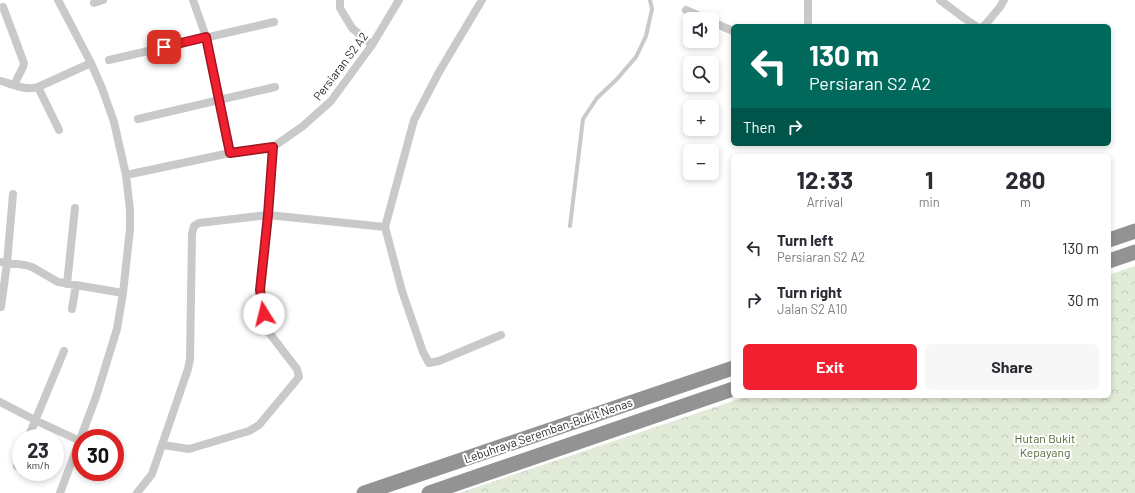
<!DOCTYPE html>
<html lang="en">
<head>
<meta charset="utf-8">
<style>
	body { margin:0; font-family:Barlow,sans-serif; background:#f7f7f7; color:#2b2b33; height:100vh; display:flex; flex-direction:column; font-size:15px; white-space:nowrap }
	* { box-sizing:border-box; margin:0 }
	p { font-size:13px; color:#7c7c81 }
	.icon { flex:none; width:22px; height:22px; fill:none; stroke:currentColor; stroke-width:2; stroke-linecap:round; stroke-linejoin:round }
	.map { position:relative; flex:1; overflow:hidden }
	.panel { position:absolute; left:731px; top:154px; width:380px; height:244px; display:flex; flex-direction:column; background:#fff; border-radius:6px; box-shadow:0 2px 6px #0003 }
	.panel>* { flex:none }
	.hud { position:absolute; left:731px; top:24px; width:380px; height:122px; border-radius:6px; box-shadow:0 2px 6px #0003; background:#00695c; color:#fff; overflow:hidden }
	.tools { position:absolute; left:683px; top:12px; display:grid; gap:8px }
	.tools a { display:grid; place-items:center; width:36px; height:36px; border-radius:6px; background:#fff; box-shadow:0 2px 6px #0003; font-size:20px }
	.speed { position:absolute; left:12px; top:429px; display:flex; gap:8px; font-size:20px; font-weight:700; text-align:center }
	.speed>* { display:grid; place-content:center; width:52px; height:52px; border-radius:50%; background:#fff; box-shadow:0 2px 6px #0003; line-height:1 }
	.speed small { font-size:10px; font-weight:400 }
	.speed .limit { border:6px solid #d22; background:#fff; color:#111 }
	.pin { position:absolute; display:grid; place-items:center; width:34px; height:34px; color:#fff; margin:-17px; border-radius:8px; box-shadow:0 2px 6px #0006 }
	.me { position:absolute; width:44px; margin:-22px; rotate:351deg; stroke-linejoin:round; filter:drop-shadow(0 0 3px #0008) }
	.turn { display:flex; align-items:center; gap:14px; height:84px; padding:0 12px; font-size:18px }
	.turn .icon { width:52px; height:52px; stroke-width:2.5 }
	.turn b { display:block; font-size:28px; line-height:34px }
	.then { display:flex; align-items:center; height:38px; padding:0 12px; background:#0003; gap:8px; font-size:15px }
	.eta { display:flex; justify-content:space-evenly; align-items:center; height:68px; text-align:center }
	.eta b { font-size:24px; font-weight:700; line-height:28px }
	.cta { display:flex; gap:8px; margin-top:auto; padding:8px 12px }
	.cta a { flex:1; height:46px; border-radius:6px; background:#f12030; color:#fff; font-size:16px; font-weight:700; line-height:46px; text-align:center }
	.cta a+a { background:#f7f7f7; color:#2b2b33 }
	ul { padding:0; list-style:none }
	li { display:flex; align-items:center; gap:12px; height:52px; padding:0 12px }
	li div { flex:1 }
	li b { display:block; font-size:15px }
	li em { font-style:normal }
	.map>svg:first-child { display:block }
	.forest { fill:url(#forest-crowns) }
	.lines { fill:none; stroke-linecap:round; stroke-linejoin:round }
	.lane { stroke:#c9c9c9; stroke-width:4 }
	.street { stroke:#c9c9c9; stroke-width:8 }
	.highway { stroke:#939393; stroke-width:15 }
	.route-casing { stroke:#9d151f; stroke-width:10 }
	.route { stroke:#f12030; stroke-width:7 }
	.labels { text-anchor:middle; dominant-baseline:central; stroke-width:4; stroke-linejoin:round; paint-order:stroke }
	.street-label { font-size:12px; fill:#2c2c2c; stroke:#fff }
	.park-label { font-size:12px; fill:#4f6a37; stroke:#fff }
</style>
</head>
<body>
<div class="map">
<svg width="1135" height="493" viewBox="0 0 1135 493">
	<defs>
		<pattern id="forest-crowns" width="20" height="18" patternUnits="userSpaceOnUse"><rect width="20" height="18" fill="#e2ebd8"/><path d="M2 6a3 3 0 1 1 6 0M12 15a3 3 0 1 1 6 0" fill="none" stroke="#c2caba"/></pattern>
	</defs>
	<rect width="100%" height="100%" fill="#fff"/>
	<path class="forest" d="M1135,266V493H459L748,396H1109V275Z"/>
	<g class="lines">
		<path class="lane" d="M570,226L583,119L597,98L617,79L636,57L646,36L652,9L650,0"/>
		<path class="street" d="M58,0L91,63L102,88L114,122L126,175L130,210V229L123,293L117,329L96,397L60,493
			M193,0L206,37L230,153
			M340,0V8L352,28L372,45
			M482,0L439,72L414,120L385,227L402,291L423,352L429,363L439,361L501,335
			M940,0L964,18L976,26
			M94,3L103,0
			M3,7L24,63L23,67L14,85
			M686,10L706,19
			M712,22L733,31
			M808,26V0
			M983,26L985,25L1000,7L1004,0
			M109,60L274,22
			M0,81C13,84 25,91 38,87L91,63
			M38,87L59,130
			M138,119L275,87
			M126,175L230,153L273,147L303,126L331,101L372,45L399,0
			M0,262L25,265L32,267L58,282L123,293
			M67,284L75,208
			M1,307L7,263L13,194
			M72,309L76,285
			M0,402L35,420L80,441
			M28,438L64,351
			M163,445L189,449L249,431L259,425L299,377L297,369L267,330L260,290L268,215L273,147
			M17,466L21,456
			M137,493L152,474L188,369L190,359L192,234L194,226L199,223L268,215L385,227"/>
		<path class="highway" d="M1109,240L1135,231
			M1109,261L1135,252
			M364,493L733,368
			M429,493L733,389"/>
	</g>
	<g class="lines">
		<defs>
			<path id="route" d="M164,47L206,37L230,153L273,147L268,215L260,290L264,314"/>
		</defs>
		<use href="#route" class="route-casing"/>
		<use href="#route" class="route"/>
	</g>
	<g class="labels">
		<g class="street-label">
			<text transform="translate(340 66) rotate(-53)">Persiaran S2 A2</text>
			<text transform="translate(548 430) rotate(-19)">Lebuhraya Seremban-Bukit Nenas</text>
		</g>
		<g class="park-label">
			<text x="1045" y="438">Hutan Bukit<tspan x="1045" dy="14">Kepayang</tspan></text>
		</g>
	</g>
</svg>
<div class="tools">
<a><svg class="icon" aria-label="sound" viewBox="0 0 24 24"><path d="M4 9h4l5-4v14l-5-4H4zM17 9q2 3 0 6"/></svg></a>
<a><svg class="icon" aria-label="search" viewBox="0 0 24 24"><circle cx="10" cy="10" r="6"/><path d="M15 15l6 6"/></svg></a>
<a>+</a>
<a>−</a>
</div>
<div class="speed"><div>23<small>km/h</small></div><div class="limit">30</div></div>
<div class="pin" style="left:164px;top:47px;background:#d93025"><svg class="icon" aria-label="arrive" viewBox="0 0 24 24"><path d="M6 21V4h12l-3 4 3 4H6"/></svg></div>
<svg class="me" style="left:264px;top:314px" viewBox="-20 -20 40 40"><circle r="19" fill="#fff"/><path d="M0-13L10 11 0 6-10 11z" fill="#f12030"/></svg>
<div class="hud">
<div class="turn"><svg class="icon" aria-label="left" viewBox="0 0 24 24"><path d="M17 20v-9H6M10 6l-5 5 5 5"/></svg><div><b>130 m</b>Persiaran S2 A2</div></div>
<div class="then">Then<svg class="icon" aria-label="right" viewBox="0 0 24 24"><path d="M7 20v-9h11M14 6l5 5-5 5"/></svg></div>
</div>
<section class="panel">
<div class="eta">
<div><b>12:33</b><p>Arrival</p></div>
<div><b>1</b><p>min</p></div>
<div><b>280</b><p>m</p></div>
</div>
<ul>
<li><svg class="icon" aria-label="left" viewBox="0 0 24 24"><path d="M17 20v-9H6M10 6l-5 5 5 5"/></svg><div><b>Turn left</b><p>Persiaran S2 A2</p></div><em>130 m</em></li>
<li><svg class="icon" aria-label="right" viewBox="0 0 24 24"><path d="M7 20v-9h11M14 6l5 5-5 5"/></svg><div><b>Turn right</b><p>Jalan S2 A10</p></div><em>30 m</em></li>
</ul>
<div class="cta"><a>Exit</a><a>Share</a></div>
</section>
</div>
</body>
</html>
